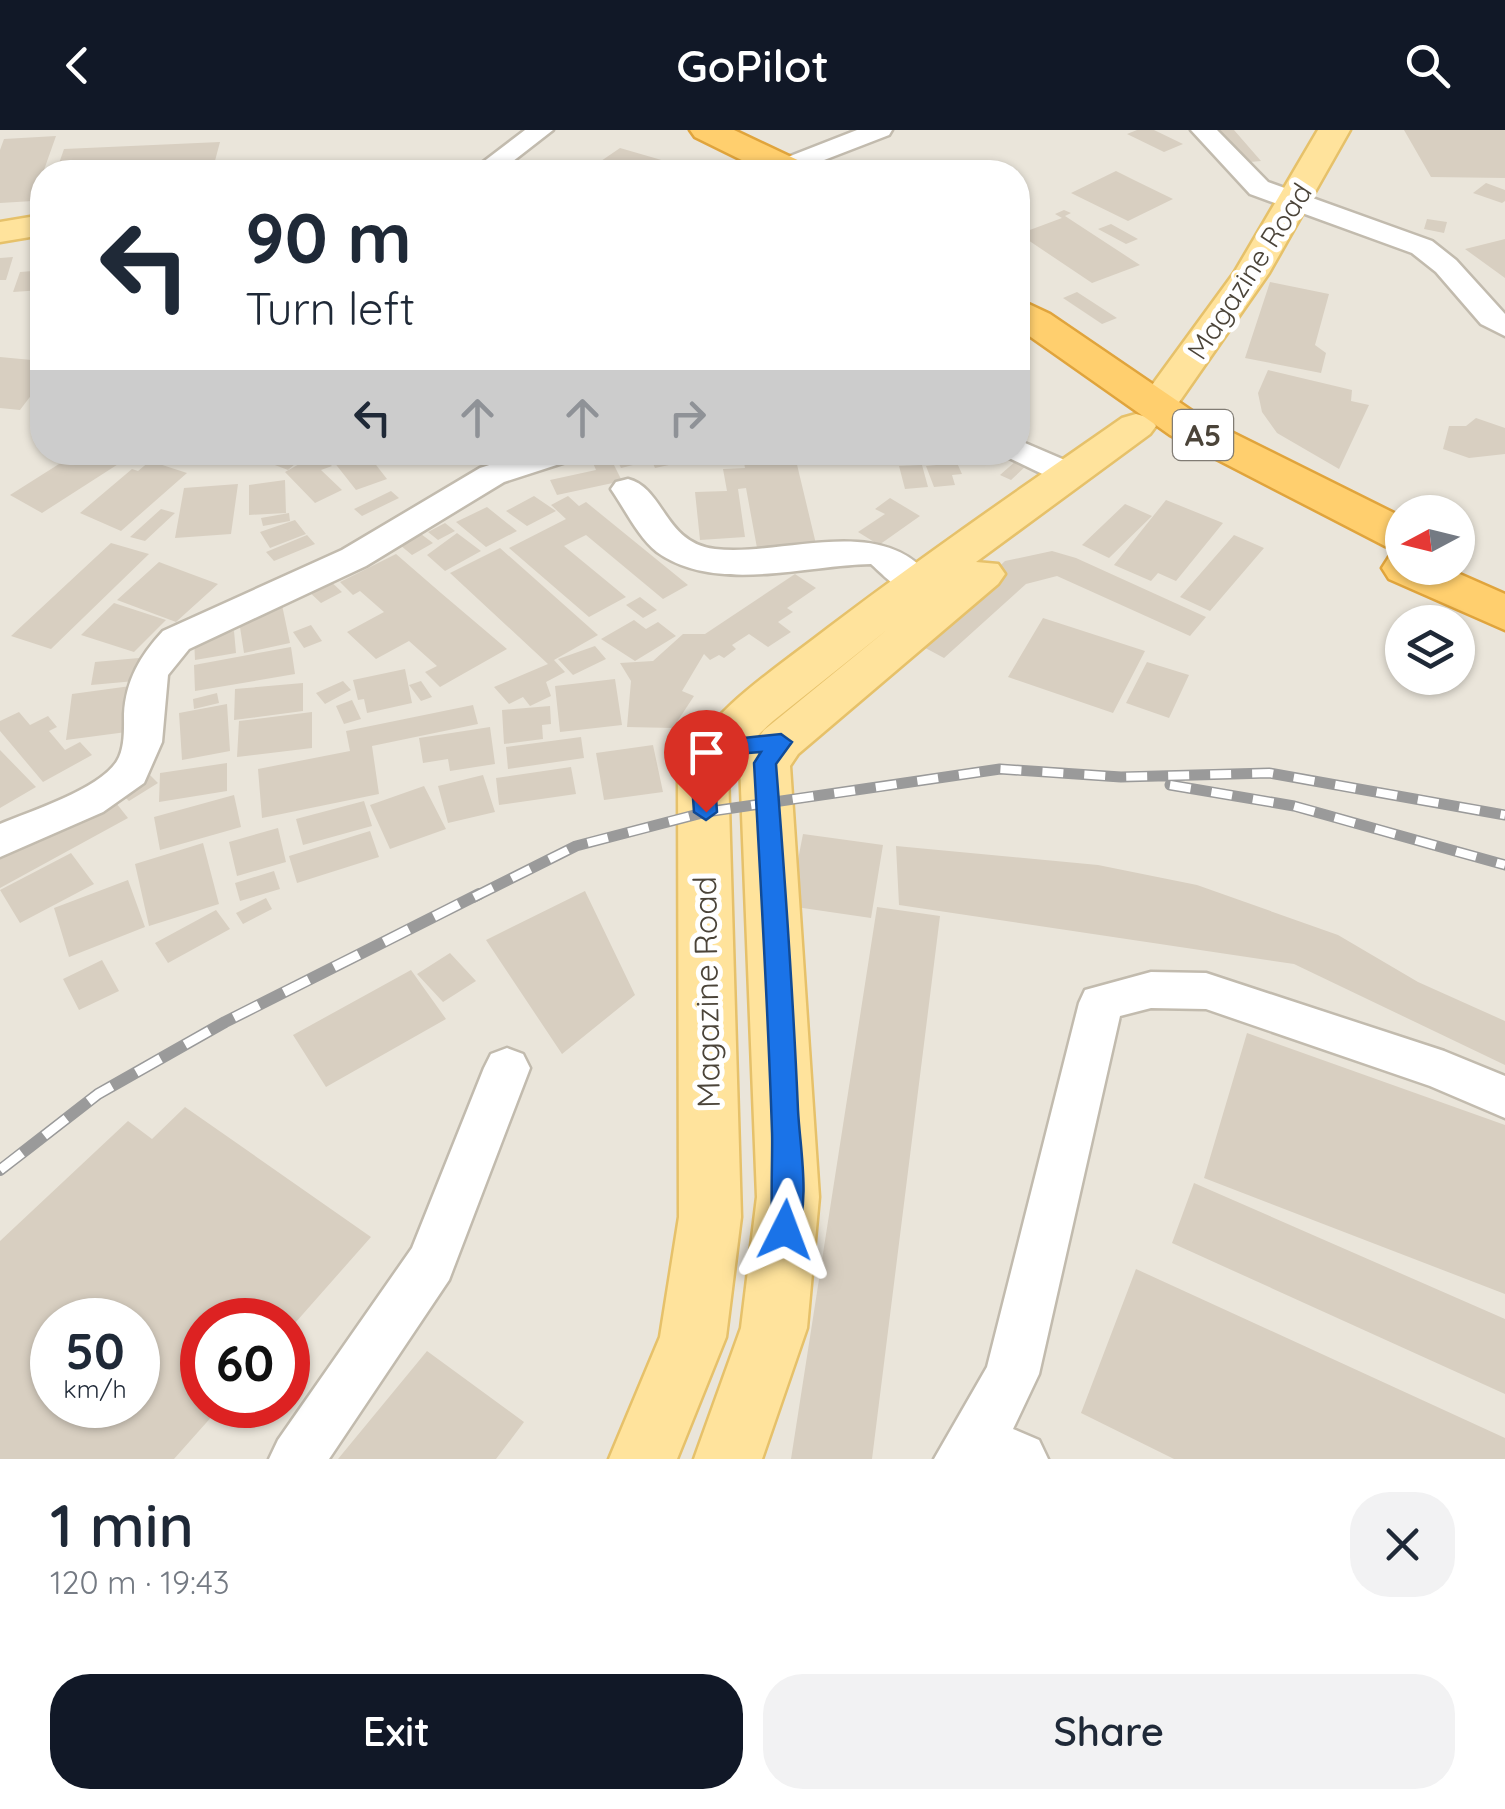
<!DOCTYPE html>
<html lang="en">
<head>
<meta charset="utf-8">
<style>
	body { margin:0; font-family:Quicksand,sans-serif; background:#f2f2f3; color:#1f2937; height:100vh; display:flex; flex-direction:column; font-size:38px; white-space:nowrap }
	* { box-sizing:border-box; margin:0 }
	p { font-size:32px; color:#747a83 }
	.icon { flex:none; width:55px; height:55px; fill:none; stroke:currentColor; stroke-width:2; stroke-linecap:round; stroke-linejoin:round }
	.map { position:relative; height:1329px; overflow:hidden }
	.drawer { display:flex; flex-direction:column; background:#fff; flex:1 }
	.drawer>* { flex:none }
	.guide { position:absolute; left:30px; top:30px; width:1000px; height:305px; border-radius:40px; box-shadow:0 2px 8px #0004; background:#fff; color:#1f2937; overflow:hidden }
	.needle { width:65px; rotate:263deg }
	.buttons { position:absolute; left:1385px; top:365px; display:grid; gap:20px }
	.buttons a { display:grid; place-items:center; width:90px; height:90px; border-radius:50%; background:#fff; box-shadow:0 2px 8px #0004; font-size:50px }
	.speed { position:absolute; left:30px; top:1168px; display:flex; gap:20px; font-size:50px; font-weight:700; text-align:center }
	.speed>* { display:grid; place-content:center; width:130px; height:130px; border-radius:50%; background:#fff; box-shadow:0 2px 8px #0004; line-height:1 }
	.speed small { font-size:25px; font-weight:400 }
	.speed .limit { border:15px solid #d22; background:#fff; color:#111 }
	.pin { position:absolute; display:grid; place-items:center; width:85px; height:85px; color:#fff; margin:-102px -42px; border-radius:50% 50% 50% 0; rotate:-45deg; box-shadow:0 0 10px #0007 }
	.pin .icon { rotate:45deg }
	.me { position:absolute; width:110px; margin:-55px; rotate:3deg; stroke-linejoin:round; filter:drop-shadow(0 0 8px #0008) }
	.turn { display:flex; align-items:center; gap:35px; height:210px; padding:0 50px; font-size:45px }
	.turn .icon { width:130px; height:130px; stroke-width:2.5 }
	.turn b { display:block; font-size:70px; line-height:85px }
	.lanes { display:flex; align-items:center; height:95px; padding:0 50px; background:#0003; justify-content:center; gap:50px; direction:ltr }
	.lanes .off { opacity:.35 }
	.round { display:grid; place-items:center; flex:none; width:105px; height:105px; border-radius:40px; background:#f2f2f3 }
	.overview { display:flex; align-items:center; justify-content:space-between; height:170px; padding:0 50px }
	h1 { font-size:60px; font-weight:600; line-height:75px }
	.cta { display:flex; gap:20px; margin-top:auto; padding:20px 50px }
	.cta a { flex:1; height:115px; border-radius:40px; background:#111827; color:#fff; font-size:40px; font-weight:600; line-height:115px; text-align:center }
	.cta a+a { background:#f2f2f3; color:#1f2937 }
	header { display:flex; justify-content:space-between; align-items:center; height:130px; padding:0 50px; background:#111827; color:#fff; font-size:45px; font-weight:600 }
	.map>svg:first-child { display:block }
	.residential { fill:#eae5da; fill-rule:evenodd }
	.building { fill:#d8cfc1; fill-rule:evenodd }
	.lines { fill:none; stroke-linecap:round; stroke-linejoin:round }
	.minor-casing { stroke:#c2bbae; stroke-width:5 }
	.major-casing { stroke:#e6c16a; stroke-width:5 }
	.highway-casing { stroke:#e0a43c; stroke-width:5 }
	.minor { fill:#fff; fill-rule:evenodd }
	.major { fill:#ffe39c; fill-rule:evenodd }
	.highway { fill:#ffcf6e; fill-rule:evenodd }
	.rail-far1-casing { stroke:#9a9a9a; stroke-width:11 }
	.rail-casing { stroke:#9a9a9a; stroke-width:12 }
	.rail-far1 { stroke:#fff; stroke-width:8; stroke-dasharray:21; stroke-linecap:butt }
	.rail { stroke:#fff; stroke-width:9; stroke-dasharray:28; stroke-linecap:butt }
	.route { fill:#1a73e8; stroke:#114b97; stroke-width:2.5 }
	.labels { text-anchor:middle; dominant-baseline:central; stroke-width:10; stroke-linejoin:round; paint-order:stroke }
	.far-street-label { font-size:28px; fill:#4b4439; stroke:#fff }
	.shield { fill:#fff; stroke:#817c74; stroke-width:2.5 }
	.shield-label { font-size:30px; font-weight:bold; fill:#4b4439 }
	.street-label { font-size:32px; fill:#4b4439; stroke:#fff }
</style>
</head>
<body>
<header><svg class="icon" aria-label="back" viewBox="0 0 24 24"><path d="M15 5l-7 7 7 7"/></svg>GoPilot<svg class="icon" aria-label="search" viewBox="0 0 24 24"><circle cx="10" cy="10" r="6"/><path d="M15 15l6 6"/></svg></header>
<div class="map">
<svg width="1505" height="1329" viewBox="0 0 1505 1329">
	<rect width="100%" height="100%" fill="#f6f3ec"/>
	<path class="residential" d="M0,0H1505V1329H0ZM42,42H1018V322H42ZM1402,382H1458V438H1402ZM1402,492H1458V548H1402ZM52,1190H138V1275H52ZM202,1190H288V1275H202Z"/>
	<path class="building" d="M1137,0H1154L1183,14L1164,22L1127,4Z
		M1211,0H1234L1261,31L1239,33Z
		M1404,0H1505V48L1431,47Z
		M56,6L33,71L0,73V20L4,9Z
		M220,12L212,42H56L64,19Z
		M620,18L658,29L694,40L585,42Z
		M1116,41L1136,51L1173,69L1128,91L1071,63Z
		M1486,53L1505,60V71L1502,73L1473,63Z
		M1064,80L1071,83L1065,86L1140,135L1092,153L1019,104L1062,88L1055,84Z
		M1427,89L1447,92L1444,103L1424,99Z
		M1111,94L1138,109L1126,114L1098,99Z
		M1505,109V148L1465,119Z
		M13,127L6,150H0V128Z
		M42,127V160L13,162L20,142L33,141L37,128Z
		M1270,152L1329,164L1315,215L1326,223L1321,243L1245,228Z
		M1077,162L1117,188L1102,194L1063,168Z
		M0,227L42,231V251L20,280L0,278Z
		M1268,240L1352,260L1351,271L1369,275L1339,339L1277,303L1262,282L1258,263Z
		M1476,288L1505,298V324L1469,328L1443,319L1449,296H1466Z
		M78,322H137L42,383L10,365Z
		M193,322H250V325L192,330Z
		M279,322H309L288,340L267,332Z
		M343,322H366L387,349L356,360L330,327Z
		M457,322H512V324L470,335Z
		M613,322H644L649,331L621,338Z
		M648,322H703L706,327L655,338Z
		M742,322H794L816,414L757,418L746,358L738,359L745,407L700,410L695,362L727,361L723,339L745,338Z
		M879,322H947L948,331H880Z
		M319,323L332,336L321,340L342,360L315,373L285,342Z
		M611,329L622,351L557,365L550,350L596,340L593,333Z
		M1017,330L1028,334L1011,350L1000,345Z
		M150,331L187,343L121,401L80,383L132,339L138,341Z
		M957,333L962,344L952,345L955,355L934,357L926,336Z
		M922,335L928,357L905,359L899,336Z
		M285,350L286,383L249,385V355Z
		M238,354L231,404L175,408L184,358Z
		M391,361L399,368L362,386L354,379Z
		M534,366L556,381L527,396L506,381Z
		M568,366L579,376L586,372L688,455L663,469L586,405L564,416L626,467L589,487L509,418L566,389L551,375Z
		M890,368L920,386L879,415L858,402L885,384L875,379Z
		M1166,370L1223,393L1176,451L1158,443L1151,451L1114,435Z
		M1125,374L1152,386L1109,428L1082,415Z
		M487,377L517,401L486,417L456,392Z
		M161,379L175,383L145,411L130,407Z
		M289,383L290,391L263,396L261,388Z
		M295,390L306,404L270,418L260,402Z
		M445,393L455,401L438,410L428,402Z
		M457,403L481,421L445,441L427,425Z
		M421,404L433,413L412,425L400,415Z
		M307,405L315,414L274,431L266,422Z
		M1234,405L1264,418L1210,481L1180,467Z
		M111,413L149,424L51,519L11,506Z
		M500,418L598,505L554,530L565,542L546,552L551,566L530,576L523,567L509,574L494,557L548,534L450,443Z
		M1052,421L1076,428L1206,487L1190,506L1057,446L1026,454L944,528L918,514L1005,431Z
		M396,424L441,463L507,519L440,557L425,542L437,536L409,511L376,529L347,502L384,482L360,461L353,465L340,452Z
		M159,432L191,444L218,454L176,492L117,470Z
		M795,444L816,458L787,478L793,482L778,492L791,502L768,517L749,504L732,515L736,519L724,528L719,525L710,530L704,524L682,561L694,566L673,598L627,597L631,551L620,533L653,531L683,504H705Z
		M327,448L342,462L321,473L306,459Z
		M640,467L657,480L643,488L626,475Z
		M114,473L166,490L134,522L81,505Z
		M282,475L290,513L244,523L238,484Z
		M1043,488L1145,521L1113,583L1008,547Z
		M634,490L646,499L658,492L676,506L635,531L601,509Z
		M311,495L322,511L304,518L293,502Z
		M234,501L236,523L195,530L194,508Z
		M595,516L606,529L573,545L558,529Z
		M291,517L295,544L195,561L194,535Z
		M139,528L135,551L91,555L95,532Z
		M1147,532L1189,545L1169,588L1126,573Z
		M405,539L412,573L367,583L364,569L358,570L353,550Z
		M615,549L622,595L560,602L555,556Z
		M343,551L351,560L325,574L316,563Z
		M421,551L432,567L421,571L409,555Z
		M303,553V581L234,590L235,559Z
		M138,555L134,601L66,610L72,564Z
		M217,563L219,573L194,579L193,569Z
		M352,570L361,589L344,594L336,576Z
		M227,574L230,621L182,630L179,583Z
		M473,575L478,594L372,616L379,664L262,688L258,639L350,621L346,601Z
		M550,576L551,594L542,595L543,609L504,614L502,580Z
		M19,582L30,595L48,586L57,597L49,601L65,620L80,612L92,625L43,652L0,601V591Z
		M312,582V618L237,627L239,591Z
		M490,597L495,634L450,641L448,629L423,633L419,608Z
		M581,607L584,628L508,639L506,617Z
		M653,615L663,662L604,670L596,623Z
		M0,620L36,657L0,678Z
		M227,633V661L159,672L160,643Z
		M571,637L576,664L499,675L496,648Z
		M145,640L158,653L129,671L116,659Z
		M483,645L495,682L448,693L438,656Z
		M424,656L446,699L390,719L370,675Z
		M109,664L128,688L0,758V723Z
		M234,665L241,697L160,720L154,687Z
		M364,671L372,696L303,715L296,689Z
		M278,698L286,732L237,746L229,712Z
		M370,701L379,727L297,753L289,726Z
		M803,704L883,715L871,788L789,776Z
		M203,713L219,774L149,796L135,734Z
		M896,716L1098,735L1197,755L1338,805L1418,852L1505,891V935L1294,834L899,775Z
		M71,723L94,754L20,793L0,760Z
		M274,741L280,759L240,771L235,753Z
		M128,750L145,797L69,827L54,778Z
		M585,761L635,865L562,924L486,810Z
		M266,768L272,779L243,794L236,783Z
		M877,777L940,786L872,1329H791Z
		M216,780L230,799L168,833L155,813Z
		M450,823L476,851L443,872L417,844Z
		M102,830L119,861L79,880L63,849Z
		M411,840L446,889L326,957L293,905Z
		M1247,903L1505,995V1164L1204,1048Z
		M185,977L371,1107L288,1201V1190H202V1275H222L174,1329H0V1111L128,991L152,1009ZM52,1190H138V1275H52Z
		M1194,1053L1505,1189V1264L1172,1113Z
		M1136,1139L1505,1308V1329H1174L1081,1283Z
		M427,1221L524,1292L496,1329H338Z"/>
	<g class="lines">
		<defs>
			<path id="minor" d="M525,0H553L499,42H470Z
				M857,0H892L889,5L793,42H775L771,37L775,32Z
				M1191,0H1217L1268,52L1432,111L1456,130L1505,184V206L1481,194L1436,142L1412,123L1250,64Z
				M1018,310L1081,337L1085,344L1081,351H1057L1007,327L1004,322H1018Z
				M529,322H580L575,329L504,352L366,436L189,519L168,545L162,612L144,653L103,682L0,727V694C31,681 100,659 117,631C125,618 124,599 124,584C126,550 140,526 163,501L342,420L480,338Z
				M628,349C664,358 664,413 715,419C786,427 888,380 935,454L929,462C904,469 889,450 871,434C806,435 715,464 657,422C638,407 625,379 611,359L616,352Z
				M1151,842L1206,843L1444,921L1505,946V988L1430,956L1206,879L1151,878L1120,886L1039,1244L1013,1299L1039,1310L1048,1329H934L987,1237L1079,873L1085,860Z
				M507,918L523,924L530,938L449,1150L329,1329H269L278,1310L412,1118L484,938L491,924Z"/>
			<path id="major" d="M1318,0H1350L1269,143L1170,285L1156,289L1142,285L1136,277L1234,143Z
				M42,85V105L0,112V92Z
				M1136,284L1150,288L1156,296L1150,304L976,432L998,434L1005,444L998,454L798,624L790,636L819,1067L807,1198L762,1329H694L741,1198L757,1067L740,633L764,600L888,499L773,591C756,606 741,622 728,641L741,1087L726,1207L677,1329H609L660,1207L679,1087L678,639C713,578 774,540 828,498C924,425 1023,357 1122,288Z"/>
			<path id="highway" d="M690,0H734L806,34L811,42H766L695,7Z
				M1018,169L1050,184L1201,287L1402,387V420L1385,416L1170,305L1018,198Z
				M1402,423V438H1446L1505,464V500L1389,449L1382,438L1389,427Z"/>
		</defs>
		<use href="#minor" class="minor-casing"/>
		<use href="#major" class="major-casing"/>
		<use href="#highway" class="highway-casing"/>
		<use href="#minor" class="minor"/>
		<use href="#major" class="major"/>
		<use href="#highway" class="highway"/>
		<defs>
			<path id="rail-far1" d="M1170,655L1294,676L1505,735
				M474,767L576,716L706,682L1000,639L1121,647L1269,643L1505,685"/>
			<path id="rail" d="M0,1040L98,964L225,892L479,764"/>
		</defs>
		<use href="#rail-far1" class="rail-far1-casing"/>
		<use href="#rail" class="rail-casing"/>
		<use href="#rail-far1" class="rail-far1"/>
		<use href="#rail" class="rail"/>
	</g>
	<path class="route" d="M781,604L792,612L776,634C785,749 793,864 798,980C800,1019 811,1072 795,1109L785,1113L775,1109C769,1097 773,1023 772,1002C768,879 761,756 754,633L761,622L722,625L714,639L717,682L706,690L694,682L691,639L707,612Z"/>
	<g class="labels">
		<g class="far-street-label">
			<text transform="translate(1249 141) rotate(-57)">Magazine Road</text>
		</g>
		<rect class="shield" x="1173" y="280" width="60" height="50" rx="8"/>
		<g class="shield-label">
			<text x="1203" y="305">A5</text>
		</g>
		<g class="street-label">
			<text transform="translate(706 862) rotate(-91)">Magazine Road</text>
		</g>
	</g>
</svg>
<div class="buttons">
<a><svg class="needle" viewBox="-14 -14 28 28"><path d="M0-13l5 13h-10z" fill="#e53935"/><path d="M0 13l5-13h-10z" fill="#747a83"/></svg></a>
<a><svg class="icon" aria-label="layers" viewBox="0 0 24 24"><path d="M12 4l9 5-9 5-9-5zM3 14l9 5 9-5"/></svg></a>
</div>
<div class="speed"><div>50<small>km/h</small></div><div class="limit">60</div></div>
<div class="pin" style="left:706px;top:682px;background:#d93025"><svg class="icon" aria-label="arrive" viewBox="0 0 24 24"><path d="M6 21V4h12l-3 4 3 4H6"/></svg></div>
<svg class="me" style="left:785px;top:1100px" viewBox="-20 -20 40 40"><path d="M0-17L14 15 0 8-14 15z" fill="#1a73e8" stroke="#fff" stroke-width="4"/></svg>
<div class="guide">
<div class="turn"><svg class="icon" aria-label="left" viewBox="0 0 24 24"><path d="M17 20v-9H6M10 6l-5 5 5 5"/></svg><div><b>90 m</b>Turn left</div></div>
<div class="lanes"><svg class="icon" aria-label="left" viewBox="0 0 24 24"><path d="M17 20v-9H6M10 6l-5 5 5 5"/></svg><svg class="icon off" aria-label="ahead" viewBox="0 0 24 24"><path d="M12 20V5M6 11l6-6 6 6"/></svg><svg class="icon off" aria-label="ahead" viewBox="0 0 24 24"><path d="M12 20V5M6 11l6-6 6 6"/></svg><svg class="icon off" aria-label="right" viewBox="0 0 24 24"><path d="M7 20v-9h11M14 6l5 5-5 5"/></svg></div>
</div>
</div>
<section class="drawer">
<div class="overview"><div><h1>1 min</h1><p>120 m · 19:43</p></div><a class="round"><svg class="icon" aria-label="close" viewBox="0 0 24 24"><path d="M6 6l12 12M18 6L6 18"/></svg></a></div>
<div class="cta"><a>Exit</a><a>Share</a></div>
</section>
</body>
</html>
